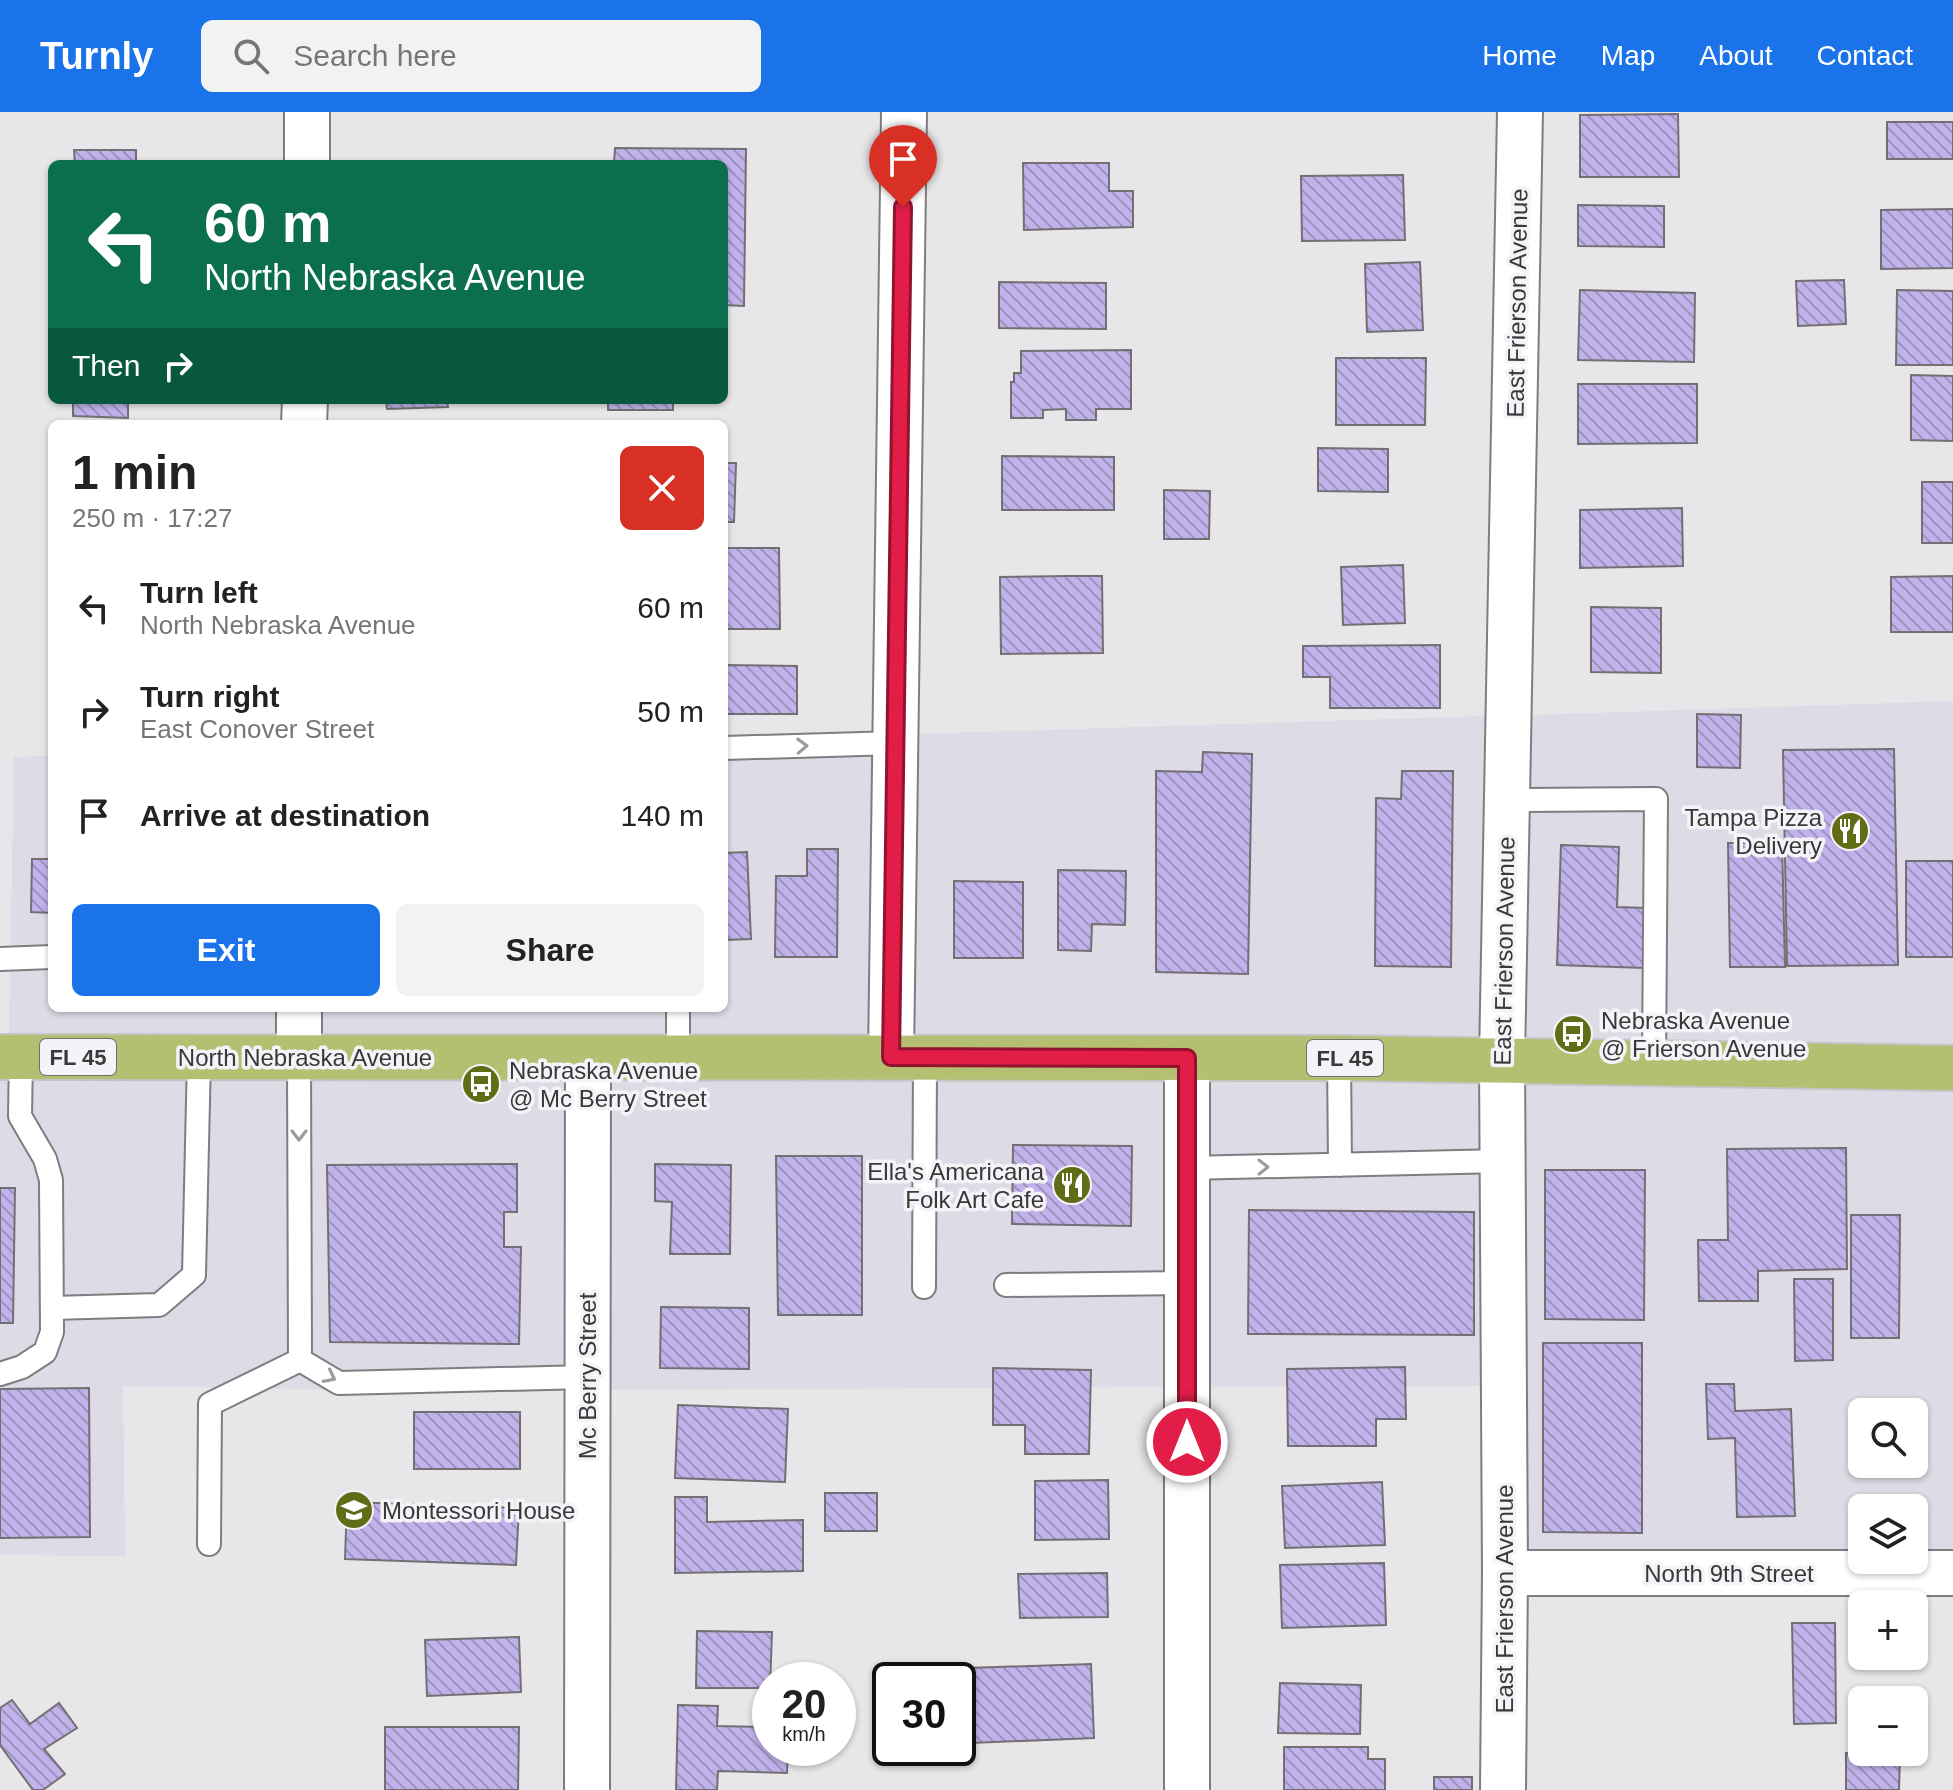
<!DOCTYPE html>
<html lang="en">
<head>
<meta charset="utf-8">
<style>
	body { margin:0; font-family:Helvetica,sans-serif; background:#f2f2f2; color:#222; height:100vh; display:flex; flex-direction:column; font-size:30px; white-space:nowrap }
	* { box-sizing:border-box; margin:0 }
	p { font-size:26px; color:#767676 }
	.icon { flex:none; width:44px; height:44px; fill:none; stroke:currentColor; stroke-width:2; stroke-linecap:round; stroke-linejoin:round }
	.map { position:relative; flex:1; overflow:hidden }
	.drawer { position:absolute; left:48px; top:308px; width:680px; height:592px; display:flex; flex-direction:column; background:#fff; border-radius:12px; box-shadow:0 2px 6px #0004 }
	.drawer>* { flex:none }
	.banner { position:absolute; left:48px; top:48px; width:680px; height:244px; border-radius:12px; box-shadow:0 2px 6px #0004; background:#0b6e4f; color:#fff; overflow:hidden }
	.tools { position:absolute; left:1848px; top:1286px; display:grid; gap:16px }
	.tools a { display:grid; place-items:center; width:80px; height:80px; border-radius:12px; background:#fff; box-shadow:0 2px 6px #0004; font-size:40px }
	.speed { position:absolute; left:752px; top:1550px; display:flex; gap:16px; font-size:40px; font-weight:700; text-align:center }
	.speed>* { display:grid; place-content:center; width:104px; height:104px; border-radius:50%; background:#fff; box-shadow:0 2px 6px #0004; line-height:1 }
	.speed small { font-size:20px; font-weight:400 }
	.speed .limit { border:4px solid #111; border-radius:12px; background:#fff; color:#111 }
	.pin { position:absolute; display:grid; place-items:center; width:68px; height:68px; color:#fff; margin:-82px -34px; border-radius:50% 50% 50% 0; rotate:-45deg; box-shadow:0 0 8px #0007 }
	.pin .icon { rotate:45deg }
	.me { position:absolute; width:88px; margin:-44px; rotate:0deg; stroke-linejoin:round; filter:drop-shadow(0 0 6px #0008) }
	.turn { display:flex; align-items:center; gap:28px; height:168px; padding:0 24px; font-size:36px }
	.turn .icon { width:104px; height:104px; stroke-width:2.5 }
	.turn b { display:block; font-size:56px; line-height:68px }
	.then { display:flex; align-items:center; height:76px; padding:0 24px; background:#0003; gap:16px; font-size:30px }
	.round { display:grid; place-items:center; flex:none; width:84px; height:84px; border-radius:12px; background:#f2f2f2 }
	.summary { display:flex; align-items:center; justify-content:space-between; height:136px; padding:0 24px }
	h1 { font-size:48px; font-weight:700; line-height:60px }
	.button { display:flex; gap:16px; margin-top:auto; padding:16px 24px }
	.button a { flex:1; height:92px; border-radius:12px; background:#1a73e8; color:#fff; font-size:32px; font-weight:700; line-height:92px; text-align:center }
	.button a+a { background:#f2f2f2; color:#222 }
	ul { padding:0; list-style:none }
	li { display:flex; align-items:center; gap:24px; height:104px; padding:0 24px }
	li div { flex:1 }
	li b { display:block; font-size:30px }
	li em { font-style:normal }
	header { display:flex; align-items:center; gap:48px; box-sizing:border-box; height:112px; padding:0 40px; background:#1a73e8; color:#fff }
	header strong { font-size:38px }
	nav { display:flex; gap:44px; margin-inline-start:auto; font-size:28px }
	.search { width:560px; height:72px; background:#f2f2f2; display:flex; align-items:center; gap:20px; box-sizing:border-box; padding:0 28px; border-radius:12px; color:#767676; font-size:30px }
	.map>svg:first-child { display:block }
	.built { fill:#dddbe5; fill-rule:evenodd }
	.building { fill:url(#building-back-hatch); stroke:#717173; stroke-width:2 }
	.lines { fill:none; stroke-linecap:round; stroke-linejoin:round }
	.lane-casing { stroke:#7e7d80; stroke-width:26 }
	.street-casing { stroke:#7e7d80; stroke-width:48 }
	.primary-casing { stroke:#c4c4c4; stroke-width:48 }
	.lane { stroke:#fff; stroke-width:22 }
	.street { stroke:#fff; stroke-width:44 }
	.primary { stroke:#b5bf71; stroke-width:44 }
	.oneway { stroke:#9c9c9c }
	.route-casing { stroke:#92132f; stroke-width:20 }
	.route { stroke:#e11d48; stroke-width:14 }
	.labels { text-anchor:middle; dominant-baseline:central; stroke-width:7; stroke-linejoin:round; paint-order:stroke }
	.shield { fill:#f4f3f7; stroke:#717173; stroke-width:2 }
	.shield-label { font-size:22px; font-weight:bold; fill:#39393a }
	.street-label { font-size:24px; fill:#39393a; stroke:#f4f3f7 }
	.poi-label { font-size:24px; fill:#39393a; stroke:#f4f3f7; text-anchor:start }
</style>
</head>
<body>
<header>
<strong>Turnly</strong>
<div class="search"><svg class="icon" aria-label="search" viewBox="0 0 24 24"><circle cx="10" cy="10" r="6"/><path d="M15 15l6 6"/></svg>Search here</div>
<nav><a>Home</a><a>Map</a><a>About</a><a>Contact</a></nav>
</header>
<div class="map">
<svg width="1953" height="1678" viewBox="0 0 1953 1678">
	<defs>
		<pattern id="building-back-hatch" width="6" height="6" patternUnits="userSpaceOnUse" patternTransform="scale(2)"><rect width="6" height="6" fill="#c2b2eb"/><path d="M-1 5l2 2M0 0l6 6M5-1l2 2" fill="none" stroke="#9f92bf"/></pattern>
	</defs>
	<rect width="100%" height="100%" fill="#e7e6e9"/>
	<path class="built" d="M1953,589V933L1526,928L1532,603Z
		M1486,604L1480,926L914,925L918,622Z
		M872,623L868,925H322V896H724V628Z
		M52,644V896H276V925H9L14,645Z
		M0,966L565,967L564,1278L415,1279L123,1274L125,1444L0,1443Z
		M1164,966V1275L610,1278L611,967Z
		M1210,966L1479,968L1481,1274L1210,1275Z
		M1525,968L1953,974V1440H1914V1396H1862V1441H1528ZM1862,1300H1914V1352H1862Z"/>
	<path class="building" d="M1678,2L1679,65H1580V3Z
		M1887,10H1953V47H1887Z
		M615,36L746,37L744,194L724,193V52H614Z
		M74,38H136V52H75Z
		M1023,51H1109V79H1133V115L1024,118Z
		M1403,63L1405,128L1302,129L1301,64Z
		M1578,93L1664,94V135L1578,134Z
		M1953,97V156L1881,157V98Z
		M1420,150L1423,218L1367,220L1365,152Z
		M1844,168L1846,212L1798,214L1796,169Z
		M999,170L1106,171V217L999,216Z
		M1580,178L1695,181L1694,250L1578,248Z
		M1897,178L1953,179V253H1896Z
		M1131,238V297H1096V308H1066V297L1043,298V306H1011V270H1014V261H1021V239Z
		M1336,246H1426L1425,313H1336Z
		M1911,263L1953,264V329L1911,328Z
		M1578,272H1697V331L1578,332Z
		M73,288H128V306L73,304Z
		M386,288H447L448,295L387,297Z
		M608,288H673V298H608Z
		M1318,336L1388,337V380L1318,379Z
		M1002,344L1114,345V398H1002Z
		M724,351H736L734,410H724Z
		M1922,370H1953V431H1922Z
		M1164,378L1210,379L1209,427H1164Z
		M1682,396L1683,454L1580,456V398Z
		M724,436H779L780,517H724Z
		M1403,453L1405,511L1343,513L1341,455Z
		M1068,464H1102L1103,541L1001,542L1000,465Z
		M1953,464V520H1891V465Z
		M1591,495L1661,496V561L1591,560Z
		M1440,533V596H1330V565H1303V534Z
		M724,553L797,554V602H724Z
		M1697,602L1741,603L1740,656L1697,655Z
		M1894,637L1898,853L1787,854L1783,638Z
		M1203,640L1252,642L1248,862L1156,860V659L1202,660Z
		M1402,659H1453L1451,855L1375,854L1376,686L1401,687Z
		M1728,731H1782L1785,855H1730Z
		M1561,733L1619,735L1617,795L1646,796L1644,856L1557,853Z
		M807,737H838L837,845H775L776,764H807Z
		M747,740L751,827L724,828V741Z
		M32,747H52V801L31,800Z
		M1906,749H1953V845H1906Z
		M1058,758L1126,759L1125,813L1092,812L1091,839L1058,838Z
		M954,769L1023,770V846H954Z
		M1013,1033L1132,1034L1131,1114L1012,1112Z
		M1846,1036L1847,1157L1758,1159V1189H1699L1698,1128H1728L1727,1037Z
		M776,1044H862V1203H778Z
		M517,1052V1100H504V1135H521L519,1232L330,1230L327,1053Z
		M655,1052L731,1053L730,1142H670L672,1090L655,1089Z
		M1545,1058H1645L1644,1208L1545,1207Z
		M0,1076H15L13,1211H0Z
		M1249,1098L1474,1100V1223L1248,1222Z
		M1851,1103H1900L1899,1226H1851Z
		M1794,1167H1833V1248L1795,1249Z
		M661,1195L749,1196V1257L660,1256Z
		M1543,1231H1642V1421L1543,1420Z
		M1405,1255L1406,1307H1376V1334H1288L1287,1257Z
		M993,1256L1091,1258L1089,1342H1025V1313H993Z
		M1706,1272H1734L1735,1299L1791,1297L1795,1404L1737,1405L1735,1326L1708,1327Z
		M89,1276L90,1425L0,1426V1277Z
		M678,1293L788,1297L785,1370L675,1366Z
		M414,1300H520V1357H414Z
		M1108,1368L1109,1427L1035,1428V1369Z
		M1382,1370L1385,1433L1285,1436L1282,1374Z
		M825,1381H877V1419H825Z
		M675,1385H707V1410L803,1408V1459L675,1461Z
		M347,1390L519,1396L516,1453L345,1447Z
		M1384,1451L1386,1513L1282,1516L1280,1453Z
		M1107,1461L1108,1505L1020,1506L1018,1462Z
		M1792,1511H1835L1836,1611L1794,1612Z
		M697,1519L772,1520L770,1576H696Z
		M519,1525L521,1580L427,1584L425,1528Z
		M1091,1552L1094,1626L971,1631L968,1556Z
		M1280,1571L1361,1573L1360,1622L1278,1621Z
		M12,1588L30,1612L59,1591L77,1616L44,1637L65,1662L43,1678H33L0,1633V1596Z
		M678,1593L718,1594L717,1614L770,1615V1636H788L787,1661L718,1659L717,1678H676Z
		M385,1615H519L518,1678H385Z
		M1284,1635H1368V1647H1385V1678H1284Z
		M1846,1641L1900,1642L1899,1678H1846Z
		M1434,1665H1472V1678H1434Z"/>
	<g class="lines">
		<defs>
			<path id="lane" d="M724,636L895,631
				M1507,688L1656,687L1654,951
				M0,847L52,845
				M299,945L300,1248L339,1271L587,1265
				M678,946V896
				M1339,946L1340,1053
				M1187,1056L1503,1049
				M1006,1173L1187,1171
				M924,1175L925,945
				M52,1196L159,1193L194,1163L199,945
				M0,1262L22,1255L45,1240L52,1220L51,1068L45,1047L20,1004L21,945
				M209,1432L210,1292L300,1248"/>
			<path id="street" d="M307,52V0
				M304,312L305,288
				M299,945V896
				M891,945L904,0
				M1505,1461H1953
				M587,1678L588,946
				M1187,1678V946
				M1503,1678L1505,1461L1502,947L1520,0"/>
			<path id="primary" d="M0,945L1339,946L1953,956"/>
		</defs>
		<use href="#lane" class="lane-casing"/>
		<use href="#street" class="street-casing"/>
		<use href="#primary" class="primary-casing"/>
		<use href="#lane" class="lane"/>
		<use href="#street" class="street"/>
		<use href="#primary" class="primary"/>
	</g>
	<defs><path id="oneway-chevron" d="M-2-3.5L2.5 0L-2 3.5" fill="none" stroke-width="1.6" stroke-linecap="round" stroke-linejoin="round" transform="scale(2)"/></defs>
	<g class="oneway">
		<use href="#oneway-chevron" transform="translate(802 634) rotate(-2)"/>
		<use href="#oneway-chevron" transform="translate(299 1023) rotate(90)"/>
		<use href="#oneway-chevron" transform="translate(1263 1055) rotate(-1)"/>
		<use href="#oneway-chevron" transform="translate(330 1265) rotate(27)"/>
	</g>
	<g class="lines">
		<defs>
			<path id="route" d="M903,95L891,945L1187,946V1330"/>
		</defs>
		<use href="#route" class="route-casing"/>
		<use href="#route" class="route"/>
	</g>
	<defs>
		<symbol id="restaurant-disc" viewBox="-11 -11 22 22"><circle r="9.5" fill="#616d16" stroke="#f4f3f7"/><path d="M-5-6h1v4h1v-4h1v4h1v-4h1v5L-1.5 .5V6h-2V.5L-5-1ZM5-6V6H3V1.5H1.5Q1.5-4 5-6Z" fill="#fff"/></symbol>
		<symbol id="bus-disc" viewBox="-11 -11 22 22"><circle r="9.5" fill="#616d16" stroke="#f4f3f7"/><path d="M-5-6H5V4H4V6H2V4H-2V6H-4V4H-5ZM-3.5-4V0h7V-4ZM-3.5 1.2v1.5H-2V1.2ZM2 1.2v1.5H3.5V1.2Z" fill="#fff"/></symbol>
		<symbol id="school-disc" viewBox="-11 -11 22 22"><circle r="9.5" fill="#616d16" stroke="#f4f3f7"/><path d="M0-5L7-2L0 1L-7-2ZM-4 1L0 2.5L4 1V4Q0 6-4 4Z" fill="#fff"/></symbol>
	</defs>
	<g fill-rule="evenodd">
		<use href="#restaurant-disc" x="1828" y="697" width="44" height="44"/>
		<use href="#bus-disc" x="1551" y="900" width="44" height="44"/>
		<use href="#bus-disc" x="459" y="950" width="44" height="44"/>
		<use href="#restaurant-disc" x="1050" y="1051" width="44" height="44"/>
		<use href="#school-disc" x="332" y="1376" width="44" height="44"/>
	</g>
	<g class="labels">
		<g class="shield">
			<rect x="40" y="927" width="76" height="36" rx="6"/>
			<rect x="1307" y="928" width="76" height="36" rx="6"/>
		</g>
		<g class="shield-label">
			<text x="78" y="945">FL 45</text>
			<text x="1345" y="946">FL 45</text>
		</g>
		<g class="street-label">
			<text transform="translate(1517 191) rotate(-89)">East Frierson Avenue</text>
			<text transform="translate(1504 839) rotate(-89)">East Frierson Avenue</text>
			<text x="305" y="945">North Nebraska Avenue</text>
			<text transform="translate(587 1264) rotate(-90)">Mc Berry Street</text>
			<text x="1729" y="1461">North 9th Street</text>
			<text transform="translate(1504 1487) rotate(-90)">East Frierson Avenue</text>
		</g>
		<g class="poi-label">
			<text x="1822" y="705" text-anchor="end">Tampa Pizza<tspan x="1822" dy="28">Delivery</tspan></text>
			<text x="1601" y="908">Nebraska Avenue<tspan x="1601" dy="28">@ Frierson Avenue</tspan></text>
			<text x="509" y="958">Nebraska Avenue<tspan x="509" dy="28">@ Mc Berry Street</tspan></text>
			<text x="1044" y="1059" text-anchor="end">Ella's Americana<tspan x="1044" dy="28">Folk Art Cafe</tspan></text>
			<text x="382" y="1398">Montessori House</text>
		</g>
	</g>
</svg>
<div class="tools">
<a><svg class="icon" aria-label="search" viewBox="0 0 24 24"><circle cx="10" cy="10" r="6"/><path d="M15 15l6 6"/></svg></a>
<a><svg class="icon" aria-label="layers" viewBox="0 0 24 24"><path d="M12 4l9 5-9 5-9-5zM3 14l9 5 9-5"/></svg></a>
<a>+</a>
<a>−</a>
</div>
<div class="speed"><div>20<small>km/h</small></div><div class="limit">30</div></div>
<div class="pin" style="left:903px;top:95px;background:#d93025"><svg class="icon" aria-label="arrive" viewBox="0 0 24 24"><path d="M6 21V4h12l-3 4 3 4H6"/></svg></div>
<svg class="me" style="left:1187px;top:1330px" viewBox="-20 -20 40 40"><circle r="17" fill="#e11d48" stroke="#fff" stroke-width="3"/><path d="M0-11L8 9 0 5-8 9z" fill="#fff"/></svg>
<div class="banner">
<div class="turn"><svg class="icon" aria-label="left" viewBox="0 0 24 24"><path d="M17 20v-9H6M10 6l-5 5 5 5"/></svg><div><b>60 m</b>North Nebraska Avenue</div></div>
<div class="then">Then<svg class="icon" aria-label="right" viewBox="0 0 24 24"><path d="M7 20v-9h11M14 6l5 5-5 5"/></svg></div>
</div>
<section class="drawer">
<div class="summary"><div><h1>1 min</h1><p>250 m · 17:27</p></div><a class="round" style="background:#d93025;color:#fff"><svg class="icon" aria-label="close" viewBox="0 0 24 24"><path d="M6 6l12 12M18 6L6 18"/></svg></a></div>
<ul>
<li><svg class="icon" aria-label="left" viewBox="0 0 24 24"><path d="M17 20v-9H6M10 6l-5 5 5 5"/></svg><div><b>Turn left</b><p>North Nebraska Avenue</p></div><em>60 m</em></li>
<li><svg class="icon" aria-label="right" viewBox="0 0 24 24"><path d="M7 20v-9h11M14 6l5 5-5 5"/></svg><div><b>Turn right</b><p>East Conover Street</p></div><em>50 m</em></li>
<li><svg class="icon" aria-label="arrive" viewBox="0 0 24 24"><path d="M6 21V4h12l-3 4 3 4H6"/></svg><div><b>Arrive at destination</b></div><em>140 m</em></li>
</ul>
<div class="button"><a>Exit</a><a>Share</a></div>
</section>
</div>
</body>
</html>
